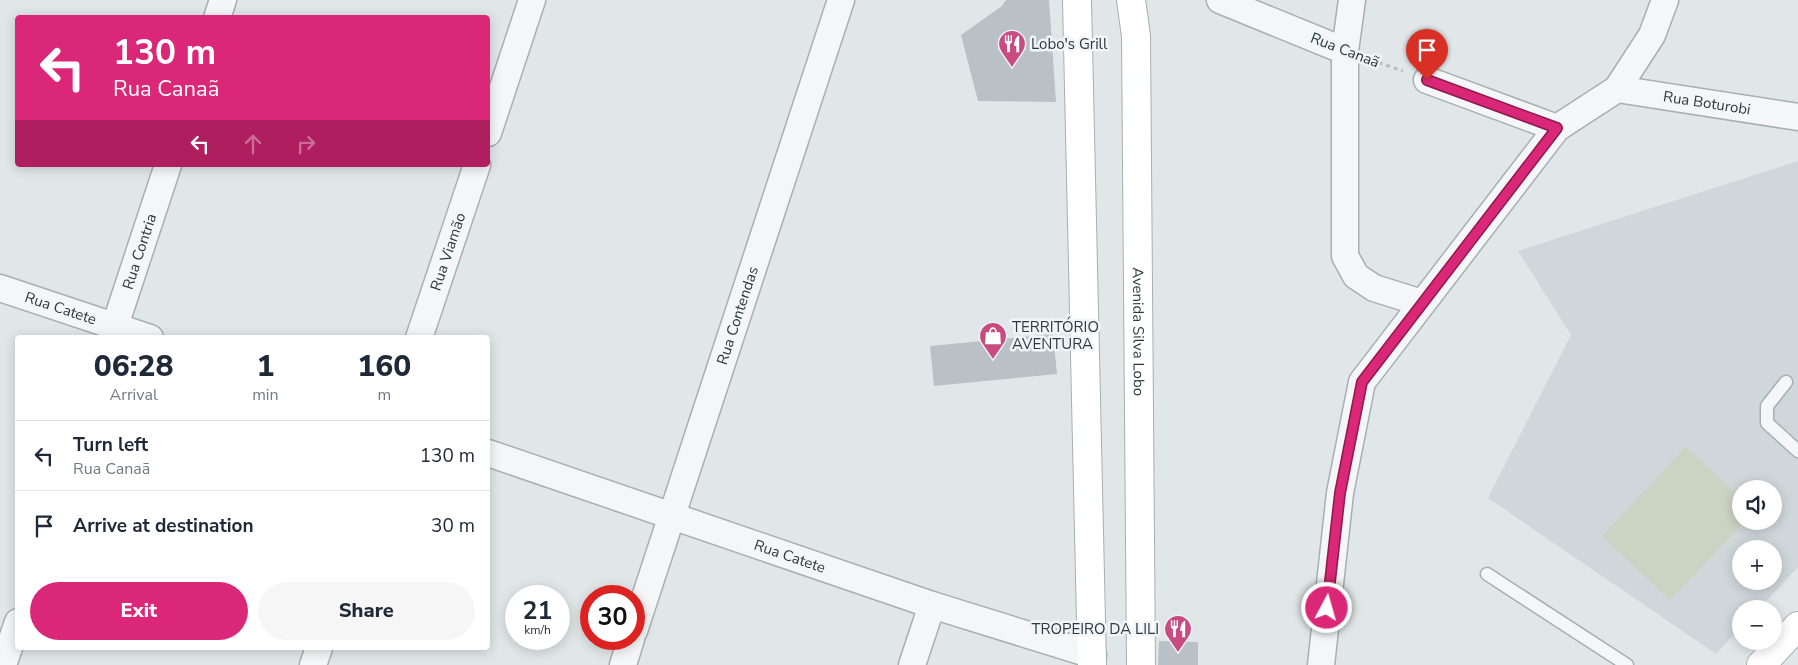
<!DOCTYPE html>
<html lang="en">
<head>
<meta charset="utf-8">
<style>
	body { margin:0; font-family:"Nunito Sans",sans-serif; background:#f6f6f7; color:#1f2937; height:100vh; display:flex; flex-direction:column; font-size:19px; white-space:nowrap }
	* { box-sizing:border-box; margin:0 }
	p { font-size:16px; color:#747a83 }
	.icon { flex:none; width:28px; height:28px; fill:none; stroke:currentColor; stroke-width:2; stroke-linecap:round; stroke-linejoin:round }
	.map { position:relative; flex:1; overflow:hidden }
	.drawer { position:absolute; left:15px; top:335px; width:475px; height:315px; display:flex; flex-direction:column; background:#fff; border-radius:5px; box-shadow:0 2px 12px #0003 }
	.drawer>* { flex:none }
	.guide { position:absolute; left:15px; top:15px; width:475px; height:152px; border-radius:5px; box-shadow:0 2px 12px #0003; background:#db2777; color:#fff; overflow:hidden }
	.buttons { position:absolute; left:1732px; top:480px; display:grid; gap:10px }
	.buttons a { display:grid; place-items:center; width:50px; height:50px; border-radius:50%; background:#fff; box-shadow:0 2px 12px #0003; font-size:25px }
	.speed { position:absolute; left:505px; top:585px; display:flex; gap:10px; font-size:25px; font-weight:700; text-align:center }
	.speed>* { display:grid; place-content:center; width:65px; height:65px; border-radius:50%; background:#fff; box-shadow:0 2px 12px #0003; line-height:1 }
	.speed small { font-size:12px; font-weight:400 }
	.speed .limit { border:8px solid #d22; background:#fff; color:#111 }
	.pin { position:absolute; display:grid; place-items:center; width:42px; height:42px; color:#fff; margin:-51px -21px; border-radius:50% 50% 50% 0; rotate:-45deg; box-shadow:0 0 5px #0007 }
	.pin .icon { rotate:45deg }
	.me { position:absolute; width:55px; margin:-28px; rotate:6deg; stroke-linejoin:round; filter:drop-shadow(0 0 4px #0008) }
	.turn { display:flex; align-items:center; gap:18px; height:105px; padding:0 15px; font-size:22px }
	.turn .icon { width:65px; height:65px; stroke-width:2.5 }
	.turn b { display:block; font-size:35px; line-height:42px }
	.lanes { display:flex; align-items:center; height:48px; padding:0 15px; background:#0003; justify-content:center; gap:25px; direction:ltr }
	.lanes .off { opacity:.35 }
	.eta { display:flex; justify-content:space-evenly; align-items:center; height:85px; text-align:center }
	.eta b { font-size:30px; font-weight:800; line-height:35px }
	.action { display:flex; gap:10px; margin-top:auto; padding:10px 15px }
	.action a { flex:1; height:58px; border-radius:30px; background:#db2777; color:#fff; font-size:20px; font-weight:800; line-height:58px; text-align:center }
	.action a+a { background:#f6f6f7; color:#1f2937 }
	ul { padding:0; list-style:none }
	li { display:flex; align-items:center; gap:15px; height:70px; padding:0 15px; border-top:1px solid #e0e1e3 }
	li div { flex:1 }
	li b { display:block; font-size:19px }
	li em { font-style:normal }
	.map>svg:first-child { display:block }
	.built { fill:#cfd7db; fill-rule:evenodd }
	.green { fill:#cbd3c3 }
	.building { fill:#b9c1c6 }
	.lines { fill:none; stroke-linecap:round; stroke-linejoin:round }
	.lane-casing { stroke:#a6afb3; stroke-width:15 }
	.street-casing { stroke:#a6afb3; stroke-width:29 }
	.secondary-casing { stroke:#a6afb3; stroke-width:30 }
	.path { stroke:#b7bdc1; stroke-width:3; stroke-dasharray:4 4; stroke-linecap:butt }
	.lane { stroke:#f4f6f8; stroke-width:12 }
	.street { stroke:#f4f6f8; stroke-width:26 }
	.secondary { stroke:#fff; stroke-width:28 }
	.route-casing { stroke:#8e194d; stroke-width:12 }
	.route { stroke:#db2777; stroke-width:9 }
	.labels { text-anchor:middle; dominant-baseline:central; stroke-width:5; stroke-linejoin:round; paint-order:stroke }
	.poi-label { font-size:15px; fill:#2a3940; stroke:#f1f5f7; text-anchor:start }
	.street-label { font-size:15px; fill:#2a3940; stroke:#f1f5f7 }
</style>
</head>
<body>
<div class="map">
<svg width="1798" height="665" viewBox="0 0 1798 665">
	<rect width="100%" height="100%" fill="#e1e7e9"/>
	<path class="built" d="M1798,161V567L1759,609H1741V627L1716,654L1488,498L1571,335L1518,251ZM1741,489H1774V521H1741ZM1741,549H1774V581H1741Z"/>
	<path class="green" d="M1686,447L1741,498V521H1745L1670,600L1602,536Z"/>
	<path class="building" d="M1006,0H1049L1056,102L978,101L961,35L1002,6Z
		M1053,334L1057,374L934,386L930,346Z
		M1159,641L1198,642V665H1158Z"/>
	<g class="lines">
		<defs>
			<path id="lane" d="M1786,382L1767,406V423L1798,451
				M1487,574L1627,665"/>
			<g id="street">
				<path d="M1220,0L1345,51"/>
				<path d="M1352,0L1345,51V256L1356,276L1374,288L1422,303"/>
				<path d="M217,18L223,0"/>
				<path d="M1427,80L1557,128"/>
				<path id="s1" d="M1617,89L1798,117"/>
				<path d="M488,133L532,0"/>
				<path id="s2" d="M0,288L150,338"/>
				<path id="s3" d="M111,338L168,165"/>
				<path id="s4" d="M419,338L477,165"/>
				<path id="s5" d="M488,453L932,605L1093,655"/>
				<path id="s6" d="M634,631L841,0"/>
				<path d="M3,665L18,622"/>
				<path d="M313,665L319,648"/>
				<path d="M623,665L631,639"/>
				<path d="M912,665L932,605"/>
				<path d="M1321,665L1340,493L1362,382L1557,128L1617,89L1652,35L1665,0"/>
			</g>
			<g id="secondary">
				<path d="M1077,0L1092,665"/>
				<path id="s7" d="M1131,0L1136,36L1141,665"/>
				<path d="M1761,665L1798,626"/>
			</g>
		</defs>
		<use href="#lane" class="lane-casing"/>
		<use href="#street" class="street-casing"/>
		<use href="#secondary" class="secondary-casing"/>
		<path class="path" d="M1371,60L1403,71"/>
		<use href="#lane" class="lane"/>
		<use href="#street" class="street"/>
		<use href="#secondary" class="secondary"/>
	</g>
	<g class="lines">
		<defs>
			<path id="route" d="M1327,608L1340,493L1362,382L1557,128L1427,80"/>
		</defs>
		<use href="#route" class="route-casing"/>
		<use href="#route" class="route"/>
	</g>
	<defs>
		<symbol id="restaurant-pin" viewBox="-11 -11 22 30"><path d="M0 17L-7.5 6A9.5 9.5 0 1 1 7.5 6Z" fill="#c84c82" stroke="#f1f5f7"/><path d="M-5-6h1v4h1v-4h1v4h1v-4h1v5L-1.5 .5V6h-2V.5L-5-1ZM5-6V6H3V1.5H1.5Q1.5-4 5-6Z" fill="#fff"/></symbol>
		<symbol id="shop-pin" viewBox="-11 -11 22 30"><path d="M0 17L-7.5 6A9.5 9.5 0 1 1 7.5 6Z" fill="#c84c82" stroke="#f1f5f7"/><path d="M-5-2.5h2.3a2.7 3.5 0 0 1 5.4 0H5L5.5 6h-11ZM-1.5-2.5h3a1.5 2.3 0 0 0-3 0Z" fill="#fff"/></symbol>
	</defs>
	<g fill-rule="evenodd">
		<use href="#restaurant-pin" x="996" y="28" width="32" height="43"/>
		<use href="#shop-pin" x="977" y="320" width="32" height="43"/>
		<use href="#restaurant-pin" x="1162" y="613" width="32" height="43"/>
	</g>
	<g class="labels">
		<g class="poi-label">
			<text x="1031" y="44">Lobo's Grill</text>
			<text x="1012" y="327">TERRITÓRIO<tspan x="1012" dy="17">AVENTURA</tspan></text>
			<text x="1159" y="629" text-anchor="end">TROPEIRO DA LILI</text>
		</g>
		<g class="street-label">
			<text transform="translate(1345 50) rotate(21)">Rua Canaã</text>
			<text stroke="none"><textPath href="#s1" startOffset="91">Rua Boturobi</textPath></text>
			<text stroke="none"><textPath href="#s3" startOffset="91">Rua Contria</textPath></text>
			<text stroke="none"><textPath href="#s4" startOffset="91">Rua Viamão</textPath></text>
			<text stroke="none"><textPath href="#s2" startOffset="64">Rua Catete</textPath></text>
			<text stroke="none"><textPath href="#s6" startOffset="332">Rua Contendas</textPath></text>
			<text stroke="none"><textPath href="#s7" startOffset="332">Avenida Silva Lobo</textPath></text>
			<text stroke="none"><textPath href="#s5" startOffset="319">Rua Catete</textPath></text>
		</g>
	</g>
</svg>
<div class="buttons">
<a><svg class="icon" aria-label="sound" viewBox="0 0 24 24"><path d="M4 9h4l5-4v14l-5-4H4zM17 9q2 3 0 6"/></svg></a>
<a>+</a>
<a>−</a>
</div>
<div class="speed"><div>21<small>km/h</small></div><div class="limit">30</div></div>
<div class="pin" style="left:1427px;top:80px;background:#d93025"><svg class="icon" aria-label="arrive" viewBox="0 0 24 24"><path d="M6 21V4h12l-3 4 3 4H6"/></svg></div>
<svg class="me" style="left:1327px;top:608px" viewBox="-20 -20 40 40"><circle r="17" fill="#db2777" stroke="#fff" stroke-width="3"/><path d="M0-11L8 9 0 5-8 9z" fill="#fff"/></svg>
<div class="guide">
<div class="turn"><svg class="icon" aria-label="left" viewBox="0 0 24 24"><path d="M17 20v-9H6M10 6l-5 5 5 5"/></svg><div><b>130 m</b>Rua Canaã</div></div>
<div class="lanes"><svg class="icon" aria-label="left" viewBox="0 0 24 24"><path d="M17 20v-9H6M10 6l-5 5 5 5"/></svg><svg class="icon off" aria-label="ahead" viewBox="0 0 24 24"><path d="M12 20V5M6 11l6-6 6 6"/></svg><svg class="icon off" aria-label="right" viewBox="0 0 24 24"><path d="M7 20v-9h11M14 6l5 5-5 5"/></svg></div>
</div>
<section class="drawer">
<div class="eta">
<div><b>06:28</b><p>Arrival</p></div>
<div><b>1</b><p>min</p></div>
<div><b>160</b><p>m</p></div>
</div>
<ul>
<li><svg class="icon" aria-label="left" viewBox="0 0 24 24"><path d="M17 20v-9H6M10 6l-5 5 5 5"/></svg><div><b>Turn left</b><p>Rua Canaã</p></div><em>130 m</em></li>
<li><svg class="icon" aria-label="arrive" viewBox="0 0 24 24"><path d="M6 21V4h12l-3 4 3 4H6"/></svg><div><b>Arrive at destination</b></div><em>30 m</em></li>
</ul>
<div class="action"><a>Exit</a><a>Share</a></div>
</section>
</div>
</body>
</html>
